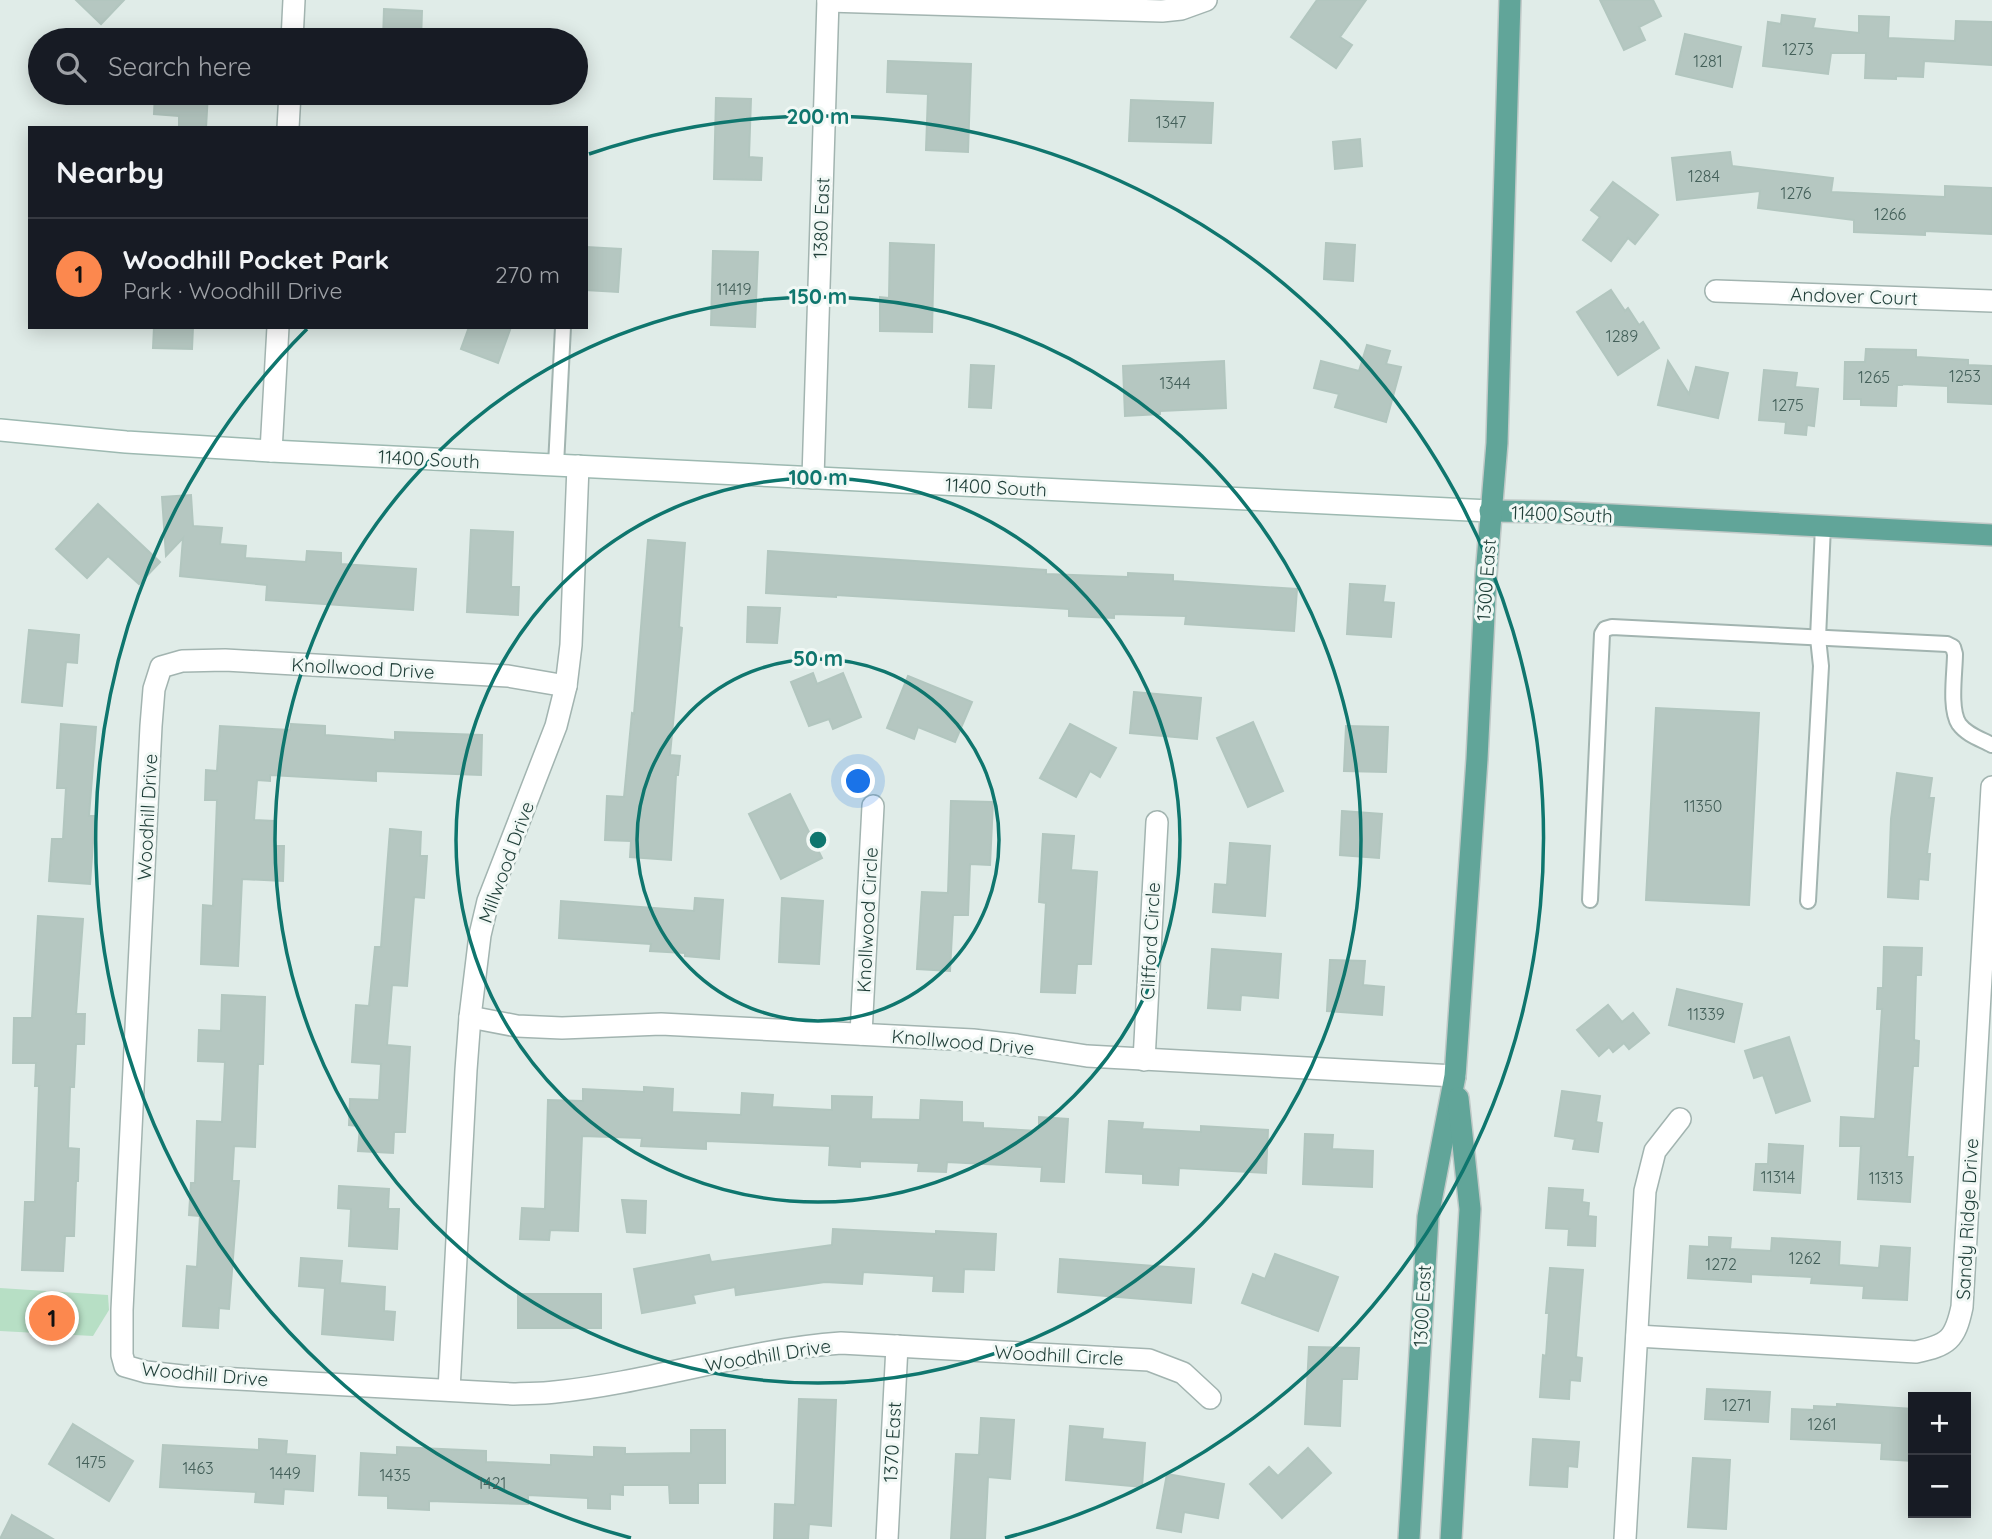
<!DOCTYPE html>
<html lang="en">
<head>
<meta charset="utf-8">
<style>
  :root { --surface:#171b24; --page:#242831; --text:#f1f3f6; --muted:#9ea1a6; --line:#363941; --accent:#fc884e }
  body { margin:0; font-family:Quicksand,sans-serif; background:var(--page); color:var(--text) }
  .controls { position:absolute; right:21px; bottom:21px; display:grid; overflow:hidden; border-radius:0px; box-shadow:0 4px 18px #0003 }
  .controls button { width:63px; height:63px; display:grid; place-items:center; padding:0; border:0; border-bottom:2px solid var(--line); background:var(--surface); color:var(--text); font:35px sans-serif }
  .you { position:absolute; left:859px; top:782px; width:24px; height:24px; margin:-18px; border:5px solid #fff; border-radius:50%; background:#1a73e8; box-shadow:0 0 0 10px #1a73e833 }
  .badge { display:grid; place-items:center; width:46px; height:46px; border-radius:50%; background:var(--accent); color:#111; font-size:23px; font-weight:700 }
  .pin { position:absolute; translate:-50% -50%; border:4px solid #fff; box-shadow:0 2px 7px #0006 }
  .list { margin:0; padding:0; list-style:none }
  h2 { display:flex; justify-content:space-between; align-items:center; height:91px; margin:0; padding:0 28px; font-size:30px }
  h2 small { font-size:23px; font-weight:400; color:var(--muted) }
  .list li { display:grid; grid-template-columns:46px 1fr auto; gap:21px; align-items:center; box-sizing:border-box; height:112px; padding:0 28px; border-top:2px solid var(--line) }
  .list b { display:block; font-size:26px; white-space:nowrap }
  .list p { margin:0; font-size:23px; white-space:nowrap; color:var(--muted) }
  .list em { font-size:23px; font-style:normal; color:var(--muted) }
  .icon { flex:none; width:38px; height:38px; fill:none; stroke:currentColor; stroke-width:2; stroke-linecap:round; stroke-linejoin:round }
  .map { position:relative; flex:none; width:1992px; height:1539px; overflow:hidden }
  .search { position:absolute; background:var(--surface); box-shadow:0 4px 18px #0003; left:28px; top:28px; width:560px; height:77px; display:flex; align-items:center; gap:18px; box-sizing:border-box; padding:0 24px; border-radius:38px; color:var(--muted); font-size:26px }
  .panel { position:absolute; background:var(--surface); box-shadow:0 4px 18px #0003; left:28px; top:126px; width:560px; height:203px; border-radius:0px }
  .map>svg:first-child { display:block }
  .green { fill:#b7dfc5 }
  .building { fill:#b5c7c1; stroke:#b2c6bf; stroke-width:2 }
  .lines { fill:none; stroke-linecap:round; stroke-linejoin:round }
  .service-casing { stroke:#a2b4b0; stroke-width:18 }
  .minor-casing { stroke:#a2b4b0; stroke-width:24 }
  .secondary-casing { stroke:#9db9b1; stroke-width:24 }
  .primary-casing { stroke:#c0c9c7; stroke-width:24 }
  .service { stroke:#fff; stroke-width:14 }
  .minor { stroke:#fff; stroke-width:21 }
  .secondary { stroke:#fff; stroke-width:21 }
  .primary { stroke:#61a599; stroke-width:21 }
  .ring { fill:none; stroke:#0f766e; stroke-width:3.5 }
  .labels { text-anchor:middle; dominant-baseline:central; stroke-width:6; stroke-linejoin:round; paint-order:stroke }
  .number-label { font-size:16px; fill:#44605a }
  .street-label { font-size:19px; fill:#1f3e38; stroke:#f1f8f5 }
  .centre { fill:#0f766e; stroke:#f1f8f5; stroke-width:3.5 }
  .ring-label { font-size:21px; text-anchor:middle; font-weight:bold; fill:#0f766e; stroke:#f1f8f5; stroke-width:6; stroke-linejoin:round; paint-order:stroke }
</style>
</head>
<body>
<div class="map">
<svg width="1992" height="1539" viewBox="0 0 1992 1539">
  <rect width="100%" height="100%" fill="#e0ece8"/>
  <polygon class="green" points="0,1288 108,1295 109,1310 93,1336 0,1331"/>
  <g class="building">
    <polygon points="76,0 124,0 101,24"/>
    <polygon points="1317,0 1366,0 1340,37 1352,45 1336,68 1291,37"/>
    <polygon points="1600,0 1653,0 1661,16 1639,27 1645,40 1624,50"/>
    <polygon points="384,9 422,11 421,40 383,40"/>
    <polygon points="1782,15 1815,19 1813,28 1859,33 1859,16 1889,17 1888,38 1955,41 1956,21 1992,22 1992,65 1924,61 1923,77 1896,76 1896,79 1865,78 1866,53 1831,53 1828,74 1763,66 1768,22 1781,24"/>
    <polygon points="1685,34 1741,47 1732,87 1676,74"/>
    <polygon points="888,61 971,64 968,152 926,150 928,94 887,92"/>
    <polygon points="155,93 208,93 206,128 179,128 179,116 154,114"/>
    <polygon points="716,98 751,99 749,157 762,158 761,180 714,179"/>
    <polygon points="1131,100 1213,103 1211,143 1129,141"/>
    <polygon points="1360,139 1362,166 1335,169 1333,142"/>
    <polygon points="1730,152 1732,166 1833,178 1831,192 1945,197 1945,186 1992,188 1992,234 1925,231 1925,235 1854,232 1854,220 1758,208 1760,191 1677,200 1672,158"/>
    <polygon points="1613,182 1658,215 1635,244 1628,238 1611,261 1583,240 1600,217 1591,210"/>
    <polygon points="890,243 934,245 932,332 880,331 880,297 889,298"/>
    <polygon points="1326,243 1355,245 1353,281 1324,279"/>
    <polygon points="586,247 621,249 618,292 586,290"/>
    <polygon points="713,251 758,252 755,327 711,325"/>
    <polygon points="1611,290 1625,311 1628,308 1639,325 1643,322 1659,348 1618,375 1577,312"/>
    <polygon points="154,327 193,327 192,349 153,348"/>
    <polygon points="469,327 511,327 498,363 461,349"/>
    <polygon points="1367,345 1390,351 1386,364 1401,367 1386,422 1335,407 1339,394 1314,388 1321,361 1359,371"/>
    <polygon points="1866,349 1916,350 1916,357 1968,360 1968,365 1992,366 1992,404 1948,402 1948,386 1902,384 1902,385 1897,385 1896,406 1861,405 1861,399 1844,399 1845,362 1865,362"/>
    <polygon points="1224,361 1226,408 1160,411 1160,414 1125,416 1123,366"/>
    <polygon points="1668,361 1689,394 1696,367 1728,373 1718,418 1658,405"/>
    <polygon points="971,365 994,366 991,408 969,407"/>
    <polygon points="1764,370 1797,373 1795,387 1818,389 1814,426 1807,425 1806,435 1785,433 1786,422 1759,420"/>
    <polygon points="191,495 193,526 222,528 220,544 246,546 245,558 306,562 307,551 341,553 341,564 416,569 413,610 266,600 267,585 180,576 183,538 166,556 162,497"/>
    <polygon points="98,504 160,562 139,584 108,556 87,578 56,549"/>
    <polygon points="471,530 513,532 511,587 519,587 518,615 467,612"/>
    <polygon points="648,540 685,543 679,627 682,628 670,755 680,756 678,775 676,775 671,860 630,857 631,841 605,840 607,796 624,797 632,713 634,714"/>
    <polygon points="768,551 1046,570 1046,574 1128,577 1128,573 1173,575 1173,581 1297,589 1294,631 1185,624 1186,616 1114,614 1114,618 1069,616 1069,609 836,595 836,597 766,593"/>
    <polygon points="1350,584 1385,586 1383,602 1394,603 1391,637 1347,634"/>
    <polygon points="748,607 780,608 777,643 747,642"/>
    <polygon points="29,630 79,635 77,663 66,662 62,706 22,702"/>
    <polygon points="813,673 817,684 843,673 861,717 833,729 829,719 809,726 791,682"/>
    <polygon points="908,676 972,702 955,742 918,727 914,739 887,728"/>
    <polygon points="1134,692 1201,698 1197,739 1130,733"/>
    <polygon points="1656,708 1759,713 1749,905 1646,900"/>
    <polygon points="1253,722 1283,791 1248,807 1217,738"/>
    <polygon points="61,724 96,727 89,816 95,816 90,884 49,881 52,839 63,839 66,788 57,788"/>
    <polygon points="291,724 325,726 325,735 395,740 395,732 482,735 481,775 376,771 376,781 270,775 270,781 257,780 254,820 274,821 273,846 284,846 283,881 242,879 238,966 201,964 203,905 213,906 217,800 205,800 206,770 217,771 220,726 290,730"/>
    <polygon points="1070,724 1116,748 1100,777 1090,771 1076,797 1040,778"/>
    <polygon points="1346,726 1388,727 1386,772 1344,771"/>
    <polygon points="1897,773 1932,778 1929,798 1934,798 1927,854 1930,854 1928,880 1919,879 1918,899 1888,897 1891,819"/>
    <polygon points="790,794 822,858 781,879 749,814"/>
    <polygon points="951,801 993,802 990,865 970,864 968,915 953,915 950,971 917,969 922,892 948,893"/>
    <polygon points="1342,811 1382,814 1379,858 1340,855"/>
    <polygon points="390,829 421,832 420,856 427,856 424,898 414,897 407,986 392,985 387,1045 410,1047 405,1132 394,1132 393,1153 358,1151 360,1126 349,1125 350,1099 379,1100 381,1064 352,1062 356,1005 369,1006 375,947 381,947"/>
    <polygon points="1043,834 1074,836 1071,870 1097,872 1091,964 1077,964 1075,993 1041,992 1046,903 1039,902"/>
    <polygon points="1230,843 1270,846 1265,916 1213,912 1215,884 1227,885"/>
    <polygon points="695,898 723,900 719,959 685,956 685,953 650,951 651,944 559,938 561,901 694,911"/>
    <polygon points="782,898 823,901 819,964 779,962"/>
    <polygon points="38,916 83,919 76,1014 85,1014 84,1044 76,1044 74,1087 70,1087 68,1148 79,1149 78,1181 76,1181 74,1236 65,1236 63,1271 22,1270 25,1202 35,1202 39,1086 35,1086 36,1063 13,1063 14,1018 32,1018"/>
    <polygon points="1884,947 1922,948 1921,975 1916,975 1914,1040 1919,1041 1918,1066 1913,1066 1907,1157 1913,1157 1910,1202 1858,1199 1861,1146 1840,1146 1841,1117 1875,1119 1882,1009 1877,1009 1878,988 1883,988"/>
    <polygon points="1212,949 1281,954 1278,998 1241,995 1240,1010 1208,1008"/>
    <polygon points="1330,960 1365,961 1363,985 1384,987 1382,1015 1327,1011"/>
    <polygon points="1677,989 1742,1004 1734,1042 1669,1025"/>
    <polygon points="222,995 265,997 263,1064 258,1064 255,1147 234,1146 232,1181 239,1181 229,1309 219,1308 218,1328 183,1326 187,1266 197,1267 200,1216 189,1215 191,1183 195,1183 197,1121 222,1122 225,1062 198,1061 199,1030 221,1031"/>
    <polygon points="1608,1005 1622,1022 1633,1013 1649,1033 1629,1049 1624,1043 1613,1052 1609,1047 1599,1056 1577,1030"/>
    <polygon points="1789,1037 1810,1101 1776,1113 1763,1075 1754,1078 1745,1051"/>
    <polygon points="644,1087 673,1089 672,1112 741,1115 742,1093 773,1095 772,1107 832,1110 832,1096 872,1097 871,1119 920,1120 921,1100 962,1102 962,1122 983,1123 983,1128 1039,1131 1039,1117 1068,1119 1064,1182 1041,1181 1042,1167 947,1162 946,1172 918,1171 919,1163 860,1161 860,1167 829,1165 830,1146 706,1141 706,1149 641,1146 642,1138 582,1136 578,1231 550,1230 549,1240 520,1239 522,1208 545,1209 548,1100 583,1101 583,1089 644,1092"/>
    <polygon points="1562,1091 1600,1096 1596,1122 1602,1123 1598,1152 1573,1149 1575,1139 1555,1136"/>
    <polygon points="1109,1121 1143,1123 1142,1129 1201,1132 1201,1126 1268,1130 1266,1173 1179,1168 1178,1185 1143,1183 1143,1174 1106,1172"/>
    <polygon points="1305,1134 1333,1135 1332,1149 1373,1151 1372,1187 1303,1184"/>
    <polygon points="1769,1144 1803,1146 1800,1193 1754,1190 1756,1164 1768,1164"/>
    <polygon points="339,1186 389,1189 388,1209 399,1209 397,1249 349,1246 351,1209 338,1208"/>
    <polygon points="1549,1188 1583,1190 1582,1202 1589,1203 1588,1216 1596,1217 1595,1246 1568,1245 1569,1229 1546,1228"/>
    <polygon points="622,1200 646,1201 645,1233 627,1232"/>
    <polygon points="833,1229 936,1234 936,1231 996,1234 994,1270 964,1269 963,1292 933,1291 934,1276 863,1272 862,1284 825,1282 736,1295 735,1287 693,1295 695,1303 642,1313 634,1269 709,1255 711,1262 832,1245"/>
    <polygon points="1709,1237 1731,1238 1730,1249 1771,1251 1772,1238 1840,1242 1839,1265 1879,1268 1881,1246 1910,1248 1907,1300 1863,1298 1864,1286 1811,1283 1812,1277 1751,1274 1751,1282 1688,1278 1690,1246 1709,1247"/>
    <polygon points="1275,1254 1338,1277 1318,1331 1242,1303 1253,1274 1265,1279"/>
    <polygon points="301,1258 342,1261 340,1283 385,1287 384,1311 395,1312 393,1340 322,1334 325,1288 299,1286"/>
    <polygon points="1060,1259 1194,1269 1191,1303 1058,1292"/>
    <polygon points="1550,1268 1583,1270 1576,1357 1582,1358 1580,1381 1570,1380 1569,1399 1540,1397 1543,1355 1546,1356 1549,1313 1546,1313"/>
    <rect x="518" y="1294" width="83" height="34"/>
    <polygon points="1309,1347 1359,1348 1357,1379 1342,1379 1340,1426 1305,1424"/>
    <polygon points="1707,1389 1770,1392 1768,1422 1705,1419"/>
    <polygon points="799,1399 836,1400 831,1526 809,1524 808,1539 774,1539 775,1504 795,1505"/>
    <polygon points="1837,1404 1913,1409 1913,1461 1881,1459 1882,1443 1791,1439 1792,1409 1814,1410 1814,1406 1837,1407"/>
    <polygon points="981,1418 1014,1420 1010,1479 988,1477 985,1539 951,1539 956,1454 979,1455"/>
    <polygon points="73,1424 133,1461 109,1501 49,1464"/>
    <polygon points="1070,1426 1103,1429 1102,1439 1145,1443 1142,1487 1066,1480"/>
    <polygon points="691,1430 725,1430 725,1483 698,1483 698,1503 670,1503 669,1485 623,1485 623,1495 610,1494 610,1509 588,1508 588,1498 528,1495 528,1504 429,1501 429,1510 388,1508 388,1496 359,1495 361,1453 397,1455 397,1447 486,1451 486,1462 551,1465 551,1455 594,1457 594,1447 625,1448 625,1454 691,1453"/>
    <polygon points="259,1439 287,1441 286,1454 315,1456 313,1491 284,1489 283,1504 255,1502 256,1492 160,1487 163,1445 259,1450"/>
    <polygon points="1533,1439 1579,1442 1577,1467 1568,1466 1567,1487 1530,1485"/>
    <polygon points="1308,1448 1331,1473 1282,1518 1250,1484 1269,1467 1278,1476"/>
    <polygon points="1693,1458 1730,1460 1726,1529 1688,1527"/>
    <polygon points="1167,1474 1224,1484 1218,1518 1184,1512 1181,1532 1157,1528"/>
    <polygon points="12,1515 53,1539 0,1539"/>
  </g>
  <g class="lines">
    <g class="service-casing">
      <g id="service">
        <polyline points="556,465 563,327"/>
        <path d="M1590,900L1602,634L1605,629L1612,627L1947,644L1953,647L1955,654C1955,672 1949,709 1959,724C1967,735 1981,739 1992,745"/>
        <polyline points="1808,901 1821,666 1818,638 1823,526"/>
      </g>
    </g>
    <g class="minor-casing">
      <g id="minor">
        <polyline points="828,1 1162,11 1181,9 1206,0"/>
        <polyline points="292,40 294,0"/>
        <polyline points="288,128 290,93"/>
        <polyline points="1716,291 1992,301"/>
        <polyline points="271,451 278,327"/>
        <polyline points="813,478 828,0"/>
        <path d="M566,686L508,676L225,660L182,661L161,667L154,689L151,726L122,1310V1355L125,1366L146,1372L182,1376L513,1394C527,1393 541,1394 555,1392C652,1382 744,1350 841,1343L1149,1360L1183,1373L1210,1398"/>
        <polyline points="470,1017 517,1026 562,1028 661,1024 973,1040 1017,1045 1087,1056 1455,1076"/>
        <polyline points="861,1034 873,806"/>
        <polyline points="1144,1060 1157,822"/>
        <path d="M1637,1336L1916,1352C1948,1345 1955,1340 1962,1307L1992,787"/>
        <polyline points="449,1390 466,1070 470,1017 480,935 488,901 556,726 566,686 571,645 578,466"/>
        <polyline points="887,1539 897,1346"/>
        <polyline points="1625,1539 1645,1191 1655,1151 1680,1119"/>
      </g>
    </g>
    <g class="secondary-casing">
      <polyline id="secondary" points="0,430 126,442 271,451 1490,511"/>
    </g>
    <g class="primary-casing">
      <g id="primary">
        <polyline points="1490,511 1555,512 1992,535"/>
        <polyline points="1409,1539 1428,1217 1455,1076 1477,759 1486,575 1497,443 1510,0"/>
        <polyline points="1451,1539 1470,1209 1458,1098"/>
      </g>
    </g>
    <use href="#service" class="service"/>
    <use href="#minor" class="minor"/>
    <use href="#secondary" class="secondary"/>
    <use href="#primary" class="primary"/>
  </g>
  <g class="ring">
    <circle cx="818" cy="840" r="181"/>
    <circle cx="818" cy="840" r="362"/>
    <circle cx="818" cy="840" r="543"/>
    <path d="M631 1538A723 723 0 0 1 307 329M589 154A723 723 0 1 1 1005 1538"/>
  </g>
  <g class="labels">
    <g class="number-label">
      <text x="1798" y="49">1273</text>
      <text x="1708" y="61">1281</text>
      <text x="1171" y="122">1347</text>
      <text x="1704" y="176">1284</text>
      <text x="1796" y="193">1276</text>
      <text x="1890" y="214">1266</text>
      <text x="734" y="289">11419</text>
      <text x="1622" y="336">1289</text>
      <text x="1965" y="376">1253</text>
      <text x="1874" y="377">1265</text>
      <text x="1175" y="383">1344</text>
      <text x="1788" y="405">1275</text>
      <text x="1703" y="806">11350</text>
      <text x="1706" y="1014">11339</text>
      <text x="1778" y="1177">11314</text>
      <text x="1886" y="1178">11313</text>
      <text x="1805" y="1258">1262</text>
      <text x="1721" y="1264">1272</text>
      <text x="1737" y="1405">1271</text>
      <text x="1822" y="1424">1261</text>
      <text x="91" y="1462">1475</text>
      <text x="198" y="1468">1463</text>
      <text x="285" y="1473">1449</text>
      <text x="395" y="1475">1435</text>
      <text x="492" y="1483">1421</text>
    </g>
    <g class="street-label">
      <text transform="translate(821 218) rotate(-88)">1380 East</text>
      <text transform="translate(1854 296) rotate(2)">Andover Court</text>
      <text transform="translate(429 459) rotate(3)">11400 South</text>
      <text transform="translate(996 487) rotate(3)">11400 South</text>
      <text transform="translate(1562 514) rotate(2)">11400 South</text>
      <text transform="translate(1486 580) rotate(-86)">1300 East</text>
      <text transform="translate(363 668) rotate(3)">Knollwood Drive</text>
      <text transform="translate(147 817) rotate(-87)">Woodhill Drive</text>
      <text transform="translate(506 862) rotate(-70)">Millwood Drive</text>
      <text transform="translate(867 920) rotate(-87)">Knollwood Circle</text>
      <text transform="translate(1150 941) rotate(-87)">Clifford Circle</text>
      <text transform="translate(963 1042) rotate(5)">Knollwood Drive</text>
      <text transform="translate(1967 1219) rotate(-87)">Sandy Ridge Drive</text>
      <text transform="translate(1422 1306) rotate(-87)">1300 East</text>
      <text transform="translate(768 1355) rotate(-9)">Woodhill Drive</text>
      <text transform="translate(1059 1355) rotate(3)">Woodhill Circle</text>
      <text transform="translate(205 1374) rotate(5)">Woodhill Drive</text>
      <text transform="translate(892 1442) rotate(-87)">1370 East</text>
    </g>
  </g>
  <circle cx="818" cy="840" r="10" class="centre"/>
  <g class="ring-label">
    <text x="818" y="124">200 m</text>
    <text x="818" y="304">150 m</text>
    <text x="818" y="485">100 m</text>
    <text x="818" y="666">50 m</text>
  </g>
</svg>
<div class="controls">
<button>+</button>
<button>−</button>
</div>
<div class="you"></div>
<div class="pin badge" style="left:52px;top:1318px">1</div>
<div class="search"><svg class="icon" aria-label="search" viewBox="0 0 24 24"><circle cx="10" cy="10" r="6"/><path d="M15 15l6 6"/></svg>Search here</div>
<section class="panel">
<h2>Nearby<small></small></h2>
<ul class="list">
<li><span class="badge">1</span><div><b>Woodhill Pocket Park</b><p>Park · Woodhill Drive</p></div><em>270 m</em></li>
</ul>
</section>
</div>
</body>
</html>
